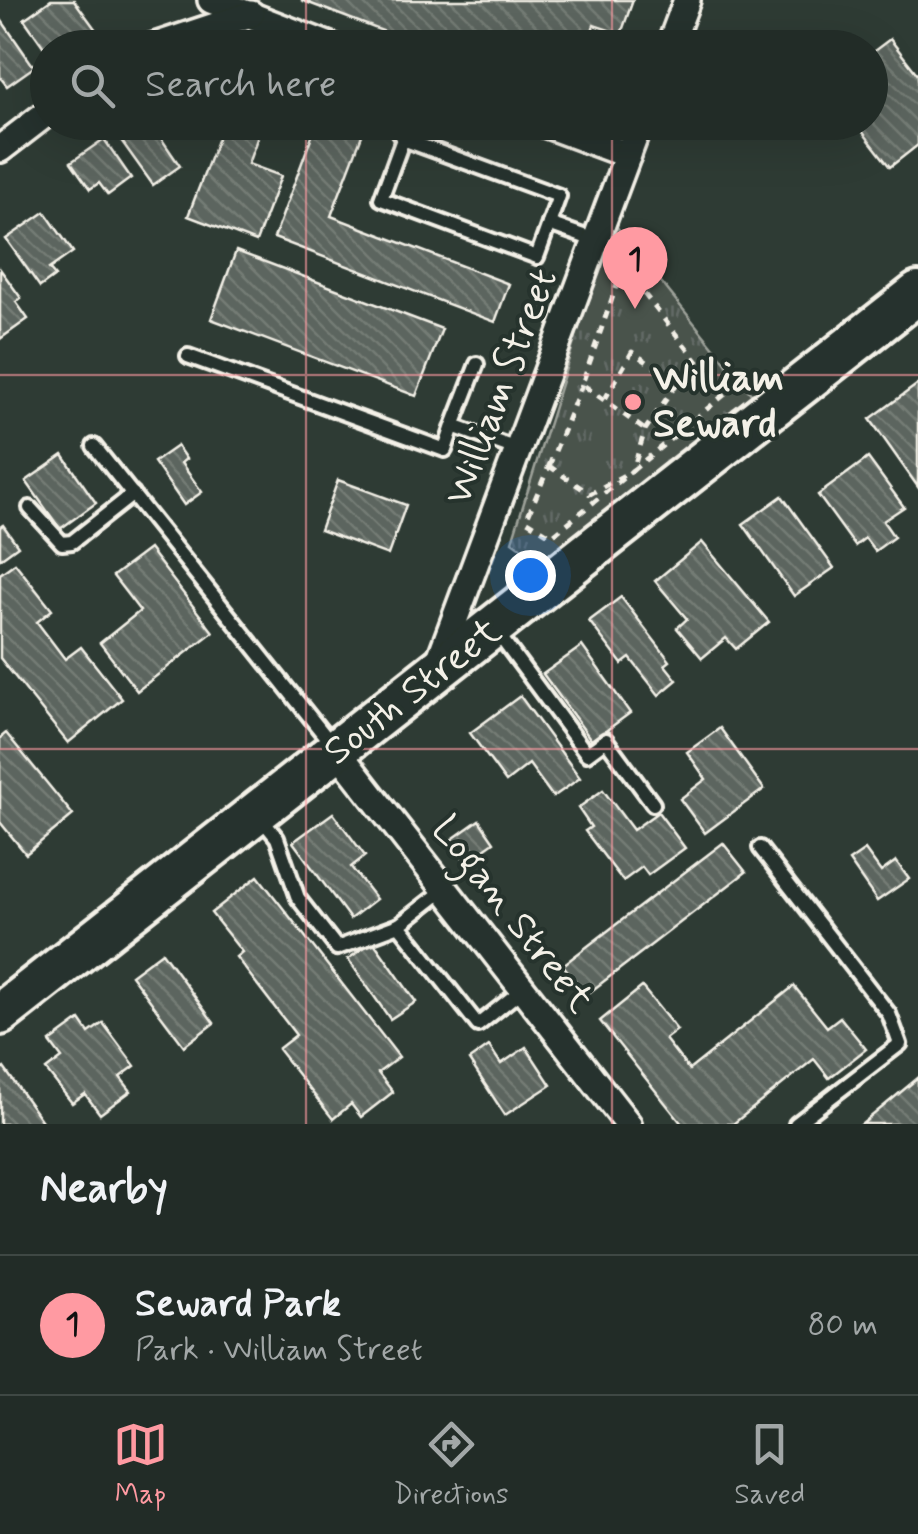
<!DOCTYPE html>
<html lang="en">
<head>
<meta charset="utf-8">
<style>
  :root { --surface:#222c27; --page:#2a342f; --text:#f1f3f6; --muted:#a2a7a7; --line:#3f4844; --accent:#ff9aa2 }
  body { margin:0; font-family:Mynerve,sans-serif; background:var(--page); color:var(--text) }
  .you { position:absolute; left:530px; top:575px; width:35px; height:35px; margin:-25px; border:8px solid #fff; border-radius:50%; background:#1a73e8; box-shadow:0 0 0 15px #1a73e833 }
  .badge { display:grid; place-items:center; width:65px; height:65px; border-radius:50%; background:var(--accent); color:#111; font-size:32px; font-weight:700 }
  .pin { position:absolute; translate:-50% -82px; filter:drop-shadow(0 2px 5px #0008) }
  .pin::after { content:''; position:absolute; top:52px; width:35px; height:30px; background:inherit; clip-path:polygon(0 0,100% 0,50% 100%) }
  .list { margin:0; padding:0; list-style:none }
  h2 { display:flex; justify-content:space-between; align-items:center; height:130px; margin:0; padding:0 40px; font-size:42px }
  h2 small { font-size:32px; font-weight:400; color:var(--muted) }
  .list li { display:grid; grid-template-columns:65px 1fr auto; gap:30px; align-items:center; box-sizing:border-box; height:140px; padding:0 40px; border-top:2px solid var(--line) }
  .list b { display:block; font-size:38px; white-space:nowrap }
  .list p { margin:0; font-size:32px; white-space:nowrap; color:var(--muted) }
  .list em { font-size:32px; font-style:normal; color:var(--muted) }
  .icon { flex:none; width:55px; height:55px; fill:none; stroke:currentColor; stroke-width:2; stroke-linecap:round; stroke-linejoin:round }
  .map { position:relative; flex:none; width:918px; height:1124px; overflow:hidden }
  .search { position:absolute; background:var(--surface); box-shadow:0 10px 40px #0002; left:30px; right:30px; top:30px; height:110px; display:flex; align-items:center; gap:25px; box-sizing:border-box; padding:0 35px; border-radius:55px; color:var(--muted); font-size:38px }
  .sheet { height:270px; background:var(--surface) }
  nav { display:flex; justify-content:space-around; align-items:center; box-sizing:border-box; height:140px; border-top:2px solid var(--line); background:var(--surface); font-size:28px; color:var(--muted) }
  nav a { display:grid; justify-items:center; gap:5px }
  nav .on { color:var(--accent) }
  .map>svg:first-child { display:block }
  .park { fill:url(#park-tufts); stroke:#9ea29a; stroke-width:2.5 }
  .building { fill:url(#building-back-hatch); stroke:#f4f1e8; stroke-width:2.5 }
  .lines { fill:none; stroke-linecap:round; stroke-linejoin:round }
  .lane-casing { stroke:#f4f1e8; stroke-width:20 }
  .street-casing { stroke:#f4f1e8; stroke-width:32 }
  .primary-casing { stroke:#f4f1e8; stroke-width:48 }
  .path { stroke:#f4f1e8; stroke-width:5; stroke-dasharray:8 8; stroke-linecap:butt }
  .lane { stroke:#26332d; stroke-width:12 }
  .street { stroke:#26332d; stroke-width:25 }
  .primary { stroke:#26332d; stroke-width:40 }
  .grid { fill:none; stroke:#ff9aa2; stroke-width:2.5; stroke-opacity:0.55 }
  .poi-dot { fill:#ff9aa2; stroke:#26332d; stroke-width:4 }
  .labels { text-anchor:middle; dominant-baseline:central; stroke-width:8; stroke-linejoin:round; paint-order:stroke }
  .poi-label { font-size:40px; font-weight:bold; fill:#f4f1e8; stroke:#26332d; text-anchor:start }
  .street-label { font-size:40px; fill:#f4f1e8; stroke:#26332d }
</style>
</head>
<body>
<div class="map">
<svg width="918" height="1124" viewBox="0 0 918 1124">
  <defs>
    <pattern id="park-tufts" width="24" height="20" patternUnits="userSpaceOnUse" patternTransform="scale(2.5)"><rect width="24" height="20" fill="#48524c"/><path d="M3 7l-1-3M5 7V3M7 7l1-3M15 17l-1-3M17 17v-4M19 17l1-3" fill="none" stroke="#636b66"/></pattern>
    <pattern id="building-back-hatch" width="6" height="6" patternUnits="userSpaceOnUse" patternTransform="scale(2.5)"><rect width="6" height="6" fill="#5c655e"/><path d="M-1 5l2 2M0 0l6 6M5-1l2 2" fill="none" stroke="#747c75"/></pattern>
  </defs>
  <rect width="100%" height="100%" fill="#2e3b34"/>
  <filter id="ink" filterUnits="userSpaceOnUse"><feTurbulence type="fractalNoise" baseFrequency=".01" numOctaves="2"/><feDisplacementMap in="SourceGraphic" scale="20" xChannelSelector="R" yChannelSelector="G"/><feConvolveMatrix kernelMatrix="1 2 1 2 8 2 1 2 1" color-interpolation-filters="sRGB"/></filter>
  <g filter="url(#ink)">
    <polygon class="park" points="612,221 752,395 543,563 512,541"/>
    <g class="building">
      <polygon points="51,0 74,0 96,30 71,48 48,48 48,53 24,19"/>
      <polygon points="301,0 633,0 621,34 594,25 586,48 427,48"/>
      <polygon points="0,18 34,67 7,86 0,77"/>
      <polygon points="890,39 918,75 918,145 890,167 855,122 870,122 870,54"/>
      <polygon points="138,122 150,122 180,166 153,185 118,136"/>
      <polygon points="224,122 263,122 248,164 281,176 256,242 188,216"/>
      <polygon points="317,122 367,122 331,216 509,284 495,322 274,238"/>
      <polygon points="104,139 131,178 108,195 99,183 90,189 71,162"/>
      <polygon points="45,212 73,252 49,269 55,276 40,287 6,239"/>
      <polygon points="236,251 442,329 416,396 211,319"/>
      <polygon points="0,269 21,298 16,302 28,319 0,339"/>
      <polygon points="918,384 918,487 870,419"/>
      <polygon points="177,446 186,459 181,463 202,492 184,505 154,462"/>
      <polygon points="63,455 96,503 60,529 26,481"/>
      <polygon points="868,458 904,507 883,521 894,537 875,551 865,538 855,546 818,495"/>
      <polygon points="338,480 406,505 388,555 320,530"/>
      <polygon points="782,496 834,568 794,596 743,524"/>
      <polygon points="3,525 18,546 0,559 0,527"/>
      <polygon points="702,542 769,622 736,649 726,638 702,658 677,628 687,619 655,581"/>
      <polygon points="149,549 213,632 137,691 100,643 140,611 113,576"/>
      <polygon points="15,563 52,610 37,622 65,659 81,647 122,699 68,743 0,658 0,574"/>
      <polygon points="621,597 670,661 665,665 677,680 659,695 630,658 622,664 589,621"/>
      <polygon points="582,646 630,713 592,741 543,674"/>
      <polygon points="520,696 580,778 553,797 529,764 506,782 470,733"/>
      <polygon points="720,728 764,789 705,833 680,799 706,779 687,752"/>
      <polygon points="6,733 73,815 26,854 0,822 0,738"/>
      <polygon points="603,790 633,830 658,812 685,848 648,875 642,867 623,881 585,831 591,827 578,808"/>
      <polygon points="333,813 365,856 351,867 376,899 350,919 293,842"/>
      <polygon points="479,820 494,842 466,862 451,840"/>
      <polygon points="723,843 746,872 586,995 563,965"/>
      <polygon points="865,850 881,872 896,861 909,879 877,901 849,861"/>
      <polygon points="258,876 399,1057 378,1073 393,1092 361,1117 351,1104 333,1119 278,1049 296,1035 236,957 242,952 211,913"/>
      <polygon points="373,941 416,1002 390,1019 348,959"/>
      <polygon points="162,952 214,1023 184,1046 131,975"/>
      <polygon points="794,986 827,1027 840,1017 866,1049 829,1078 814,1059 733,1124 682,1124 600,1021 642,987 677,1030 665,1039 689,1070"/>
      <polygon points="80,1020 89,1033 103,1023 135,1066 120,1077 131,1091 100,1114 85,1094 72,1103 46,1070 62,1058 50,1042"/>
      <polygon points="489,1046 501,1064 526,1047 551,1085 505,1115 469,1060"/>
      <polygon points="4,1068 44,1124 0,1124 0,1071"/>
      <polygon points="918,1078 918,1124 862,1124"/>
    </g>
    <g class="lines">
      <g class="lane-casing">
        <g id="lane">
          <polyline points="392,122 403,139 559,196 537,257 381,199 403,139"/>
          <polyline points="549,224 597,241"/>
          <polyline points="188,356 445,450 453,426 519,450"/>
          <polyline points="453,426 477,364"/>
          <polyline points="94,446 333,746"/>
          <polyline points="30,508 62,543 72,542 133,494"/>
          <polyline points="496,631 587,754 606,740 653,804"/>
          <polyline points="259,816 277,838 298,898 337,948 399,925"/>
          <polyline points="760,848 889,1014 900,1044 796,1124"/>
          <polyline points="444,890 399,925 478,1025 523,989"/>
        </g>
      </g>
      <g class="street-casing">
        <g id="street">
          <polyline points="211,0 335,48"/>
          <polyline points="149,48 251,14"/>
          <polyline points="669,48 687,0"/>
          <polyline points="539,122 628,155"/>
          <polyline points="0,149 48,112"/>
          <polyline points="438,664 640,122"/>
          <polyline points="338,752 628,1124"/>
        </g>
      </g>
      <g class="primary-casing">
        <polyline id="primary" points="0,1014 918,293"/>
      </g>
      <g class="path">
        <polyline points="605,399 632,352 678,382 645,430 633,470 724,395 645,295 621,273 582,384 645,430"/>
        <polygon points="549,466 590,494 633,470 552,536 526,520"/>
        <polyline points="549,466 582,384"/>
      </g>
      <use href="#lane" class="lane"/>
      <use href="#street" class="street"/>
      <use href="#primary" class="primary"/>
    </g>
  </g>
  <path class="grid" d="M306,0V48M612,0V48M306,122V1124M612,122V1124M0,375H918M0,749H918"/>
  <circle class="poi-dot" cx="633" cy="402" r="10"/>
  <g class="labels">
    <g class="poi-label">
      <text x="653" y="379">William<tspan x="653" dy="46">Seward</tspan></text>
    </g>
    <g class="street-label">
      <text transform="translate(502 387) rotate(-69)">William Street</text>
      <text transform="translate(413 692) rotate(-38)">South Street</text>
      <text transform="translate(512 915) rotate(52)">Logan Street</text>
    </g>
  </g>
</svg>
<div class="you"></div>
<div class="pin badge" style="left:635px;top:309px">1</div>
<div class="search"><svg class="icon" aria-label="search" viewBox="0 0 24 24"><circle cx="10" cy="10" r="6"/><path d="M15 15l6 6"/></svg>Search here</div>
</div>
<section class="sheet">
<h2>Nearby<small></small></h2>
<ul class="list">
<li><span class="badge">1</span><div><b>Seward Park</b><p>Park · William Street</p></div><em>80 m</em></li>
</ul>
</section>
<nav>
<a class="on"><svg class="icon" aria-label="map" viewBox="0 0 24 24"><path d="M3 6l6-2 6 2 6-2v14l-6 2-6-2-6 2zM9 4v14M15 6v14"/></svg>Map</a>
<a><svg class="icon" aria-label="directions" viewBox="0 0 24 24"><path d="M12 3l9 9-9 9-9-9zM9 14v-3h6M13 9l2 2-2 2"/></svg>Directions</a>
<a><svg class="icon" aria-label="saved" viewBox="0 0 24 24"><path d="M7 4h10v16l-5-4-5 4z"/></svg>Saved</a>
</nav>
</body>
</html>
